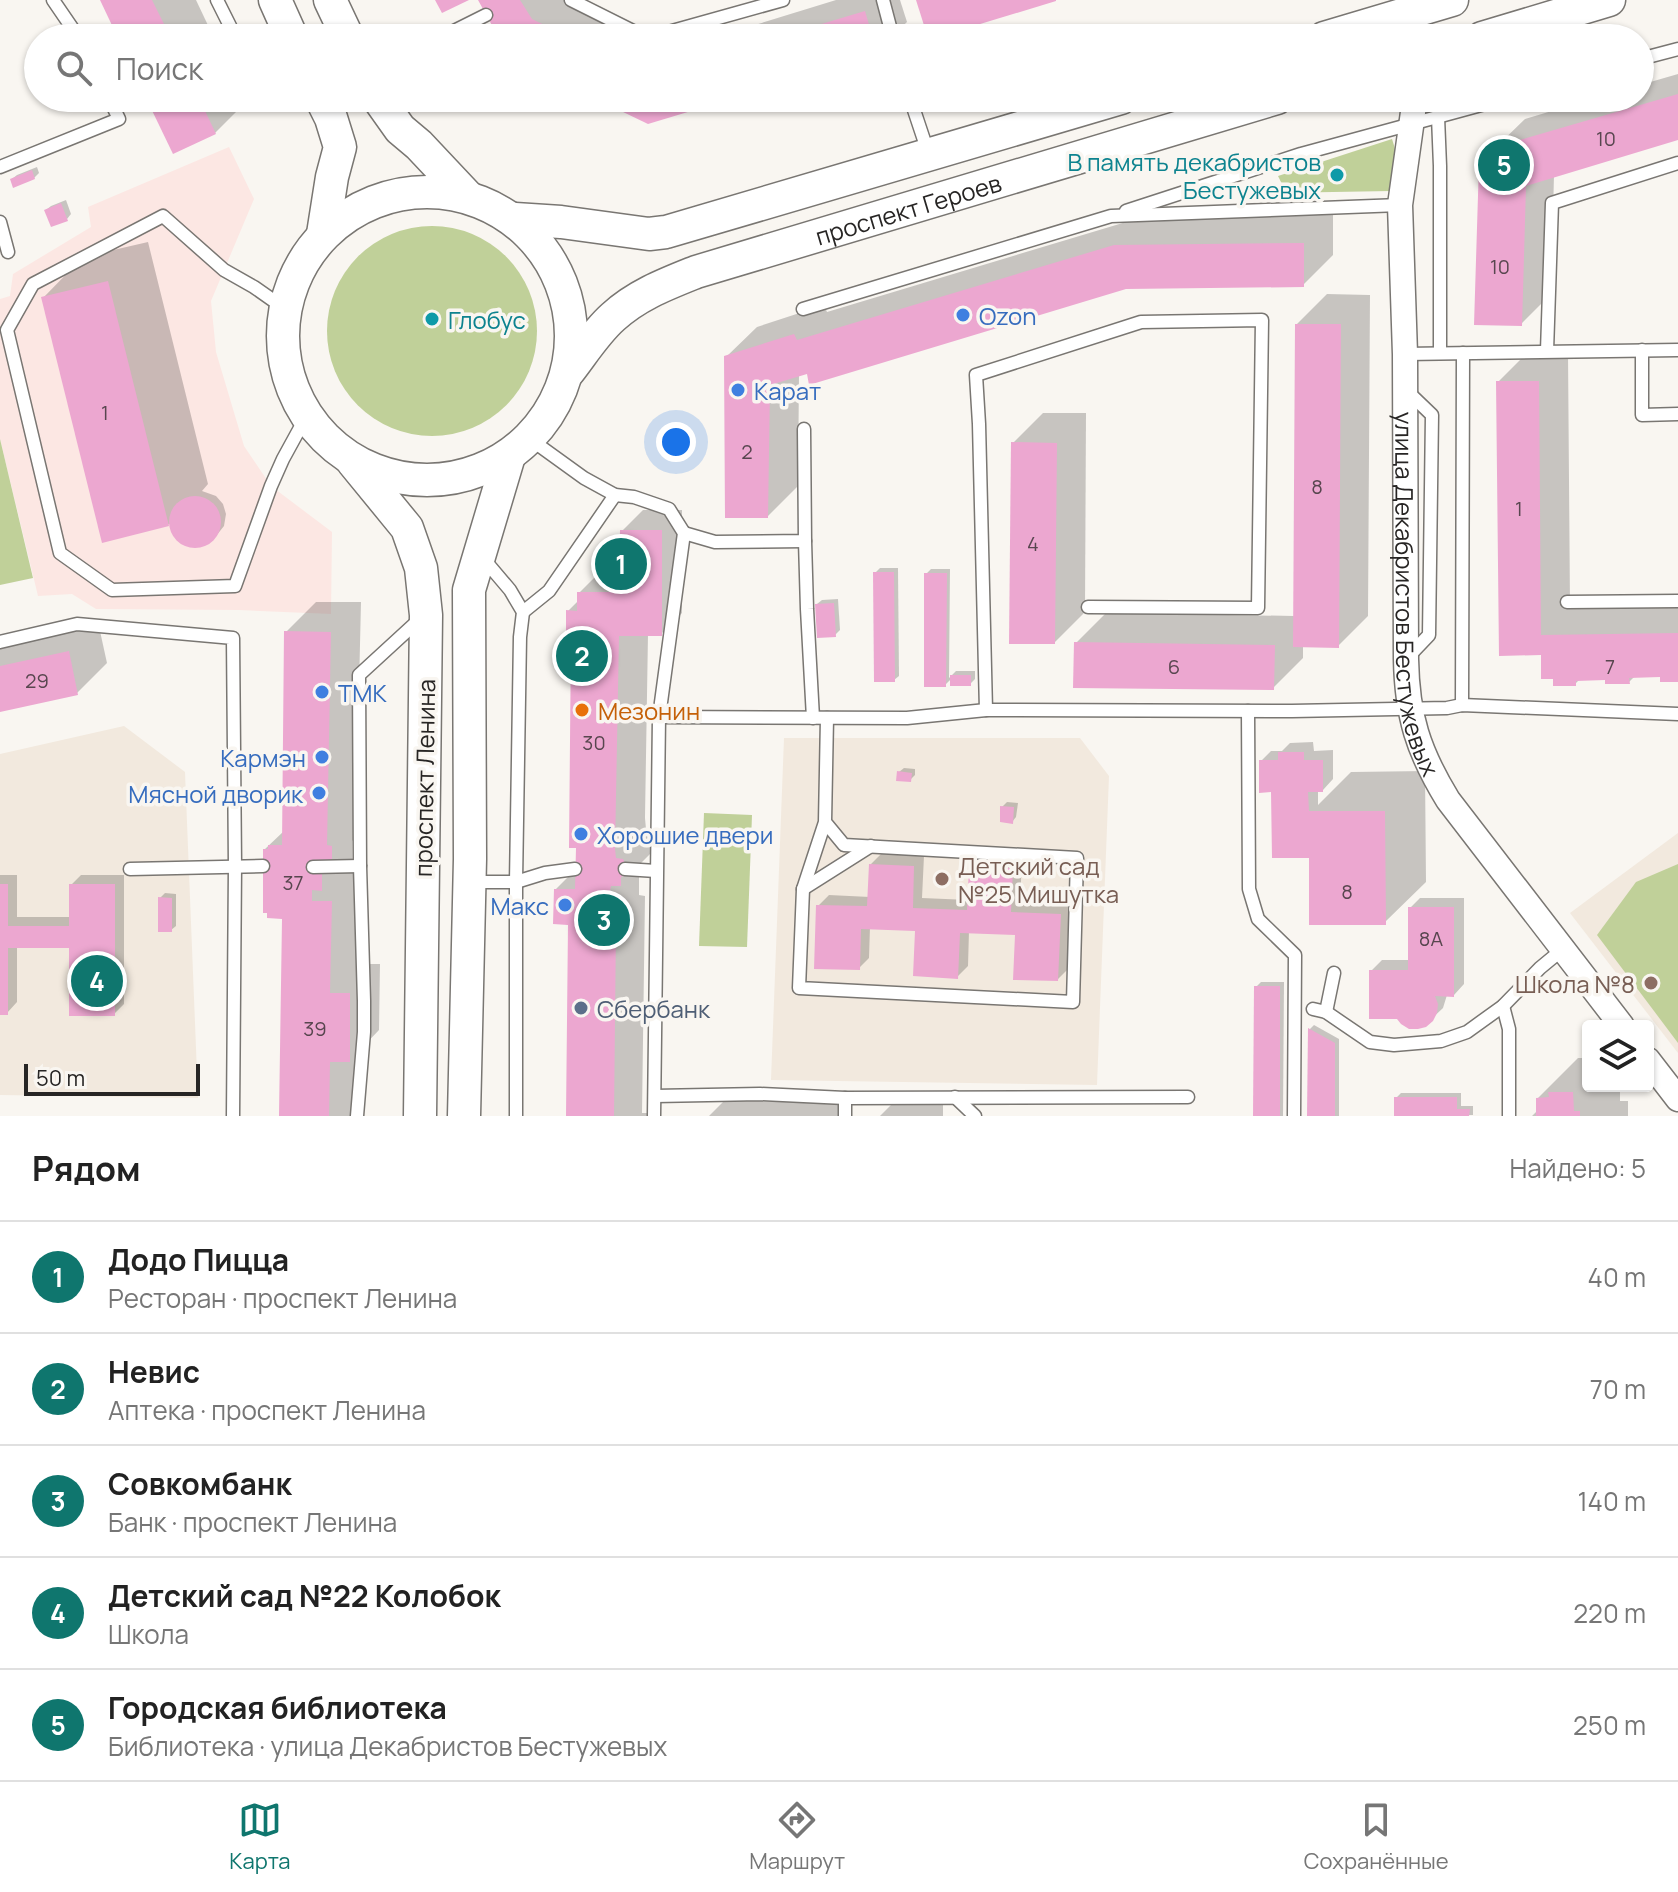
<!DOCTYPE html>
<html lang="ru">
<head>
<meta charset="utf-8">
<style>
  :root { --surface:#fff; --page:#f6f6f6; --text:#222; --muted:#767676; --line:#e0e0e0; --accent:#0f766e }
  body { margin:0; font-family:Manrope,sans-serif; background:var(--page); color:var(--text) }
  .controls { position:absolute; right:24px; bottom:24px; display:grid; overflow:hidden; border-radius:8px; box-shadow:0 2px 6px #0004 }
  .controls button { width:72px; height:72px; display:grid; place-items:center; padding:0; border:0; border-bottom:2px solid var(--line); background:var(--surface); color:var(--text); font:40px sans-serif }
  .scale { position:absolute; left:24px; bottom:20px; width:176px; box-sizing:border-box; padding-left:8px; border:4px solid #272524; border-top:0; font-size:22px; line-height:28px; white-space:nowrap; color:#272524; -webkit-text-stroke:6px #f9f6f1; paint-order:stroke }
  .you { position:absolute; left:676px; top:442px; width:28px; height:28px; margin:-20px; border:6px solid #fff; border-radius:50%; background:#1a73e8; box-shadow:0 0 0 12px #1a73e833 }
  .badge { display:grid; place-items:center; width:52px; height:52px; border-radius:50%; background:var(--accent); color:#fff; font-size:26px; font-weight:700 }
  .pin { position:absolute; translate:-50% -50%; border:4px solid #fff; box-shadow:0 2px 8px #0006 }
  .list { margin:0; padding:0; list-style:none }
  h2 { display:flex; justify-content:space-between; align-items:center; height:104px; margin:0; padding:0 32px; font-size:34px }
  h2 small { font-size:26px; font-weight:400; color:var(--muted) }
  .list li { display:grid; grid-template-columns:52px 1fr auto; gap:24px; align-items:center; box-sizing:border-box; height:112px; padding:0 32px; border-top:2px solid var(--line) }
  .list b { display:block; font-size:30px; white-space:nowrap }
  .list p { margin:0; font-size:26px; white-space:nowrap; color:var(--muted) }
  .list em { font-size:26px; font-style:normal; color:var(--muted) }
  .icon { flex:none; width:44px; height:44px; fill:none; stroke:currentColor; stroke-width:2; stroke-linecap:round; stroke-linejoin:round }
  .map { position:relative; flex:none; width:1678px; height:1116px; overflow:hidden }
  .search { position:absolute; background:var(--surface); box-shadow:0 2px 6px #0004; left:24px; right:24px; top:24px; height:88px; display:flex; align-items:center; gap:20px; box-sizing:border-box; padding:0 28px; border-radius:44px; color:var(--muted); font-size:30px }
  .sheet { height:664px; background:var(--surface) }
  nav { display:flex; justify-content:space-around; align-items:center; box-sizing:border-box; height:112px; border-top:2px solid var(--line); background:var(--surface); font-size:22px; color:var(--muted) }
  nav a { display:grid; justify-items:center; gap:4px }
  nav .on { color:var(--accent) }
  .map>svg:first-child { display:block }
  .commercial { fill:#fce7e3 }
  .built { fill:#f2e9de }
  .green { fill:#c0d099 }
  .shadow { fill:#0003 }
  .building { fill:#eca7d0 }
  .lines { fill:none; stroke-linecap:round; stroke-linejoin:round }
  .lane-casing { stroke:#797672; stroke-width:15 }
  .street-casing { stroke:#797672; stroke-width:27 }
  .secondary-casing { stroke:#797672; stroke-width:35 }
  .lane { stroke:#fff; stroke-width:12 }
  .street { stroke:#fff; stroke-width:24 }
  .secondary { stroke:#fff; stroke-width:32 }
  .culture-dot { fill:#0f9aa8; stroke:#f9f6f1; stroke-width:3 }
  .shop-dot { fill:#3f7fe0; stroke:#f9f6f1; stroke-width:3 }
  .food-dot { fill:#e8710a; stroke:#f9f6f1; stroke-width:3 }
  .education-dot { fill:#8d6e63; stroke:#f9f6f1; stroke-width:3 }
  .service-dot { fill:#5c6f8a; stroke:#f9f6f1; stroke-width:3 }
  .labels { text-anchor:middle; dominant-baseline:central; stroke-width:7; stroke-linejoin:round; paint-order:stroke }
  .number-label { font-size:20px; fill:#58464f }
  .culture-label { font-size:24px; fill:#0d838f; stroke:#f9f6f1; text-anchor:end }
  .street-label { font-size:24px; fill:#272524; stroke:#f9f6f1 }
  .shop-label { font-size:24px; fill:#366cbe; stroke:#f9f6f1; text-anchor:start }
  .food-label { font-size:24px; fill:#c56008; stroke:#f9f6f1; text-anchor:start }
  .education-label { font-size:24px; fill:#785e54; stroke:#f9f6f1; text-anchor:start }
  .service-label { font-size:24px; fill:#4e5e75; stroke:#f9f6f1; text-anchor:start }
</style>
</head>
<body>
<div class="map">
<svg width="1678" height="1116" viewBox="0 0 1678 1116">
  <rect width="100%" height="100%" fill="#f9f6f1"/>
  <polygon class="commercial" points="229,147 254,199 211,301 216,352 244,446 271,486 332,532 331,614 239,610 96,609 72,594 38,596 0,439 0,299 10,296 13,274 91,227 88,207"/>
  <g class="built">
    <polygon points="124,726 185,772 198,1098 0,1095 0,754"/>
    <polygon points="784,738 1080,738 1109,776 1097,1085 771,1080"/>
    <polygon points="1678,833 1678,1053 1570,913"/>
  </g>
  <g class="green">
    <path d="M1392,139C1398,155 1398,176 1391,191L1275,193L1284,188L1278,176Z"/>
    <circle cx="432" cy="331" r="105"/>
    <polygon points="0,439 33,578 0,585"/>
    <polygon points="704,813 752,815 747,947 699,946"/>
    <polygon points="1678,864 1678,1043 1597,935 1636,882"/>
  </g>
  <g class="shadow">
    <polygon points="102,0 196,0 214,38 120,38"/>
    <polygon points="481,0 583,0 662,38 502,38"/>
    <polygon points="836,0 900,0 907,22 890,38 713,38"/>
    <polygon points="1678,74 1678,138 1554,175 1551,294 1521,324 1494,149 1525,119 1595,98 1640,98 1640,85"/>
    <polygon points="149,98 243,98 245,103 215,133"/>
    <polygon points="37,167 39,173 34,178 12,179 17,175"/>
    <polygon points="66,200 71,214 67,219 46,210 51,206"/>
    <polygon points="1333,214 1333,255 1303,285 1126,287 799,374 798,486 768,516 726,357 757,327 824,305 827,312 1146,216"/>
    <polygon points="148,242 208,484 202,491 216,496 223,504 226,514 224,526 216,536 210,541 195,546 184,544 175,536 170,524 103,541 43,298 83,257"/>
    <polygon points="1327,294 1370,295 1368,616 1338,646 1303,645 1303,658 1273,688 1076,643 1106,613 1295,616 1297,324"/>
    <polygon points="1528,352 1568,352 1570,605 1678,604 1678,680 1662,675 1635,676 1629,682 1607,678 1580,679 1575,684 1554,677 1543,653 1498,382"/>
    <polygon points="1043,413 1086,413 1085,612 1055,642 1013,443"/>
    <polygon points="643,510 682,510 682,613 661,634 648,634 645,818 646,829 652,830 654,843 650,847 650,854 639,865 639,895 645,896 642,1113 648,1113 648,1116 568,1116 570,923 556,889 577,868 573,634 568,611 579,600 579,593 600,572 622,572 622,531"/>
    <polygon points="880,568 898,568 899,676 894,680 875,573"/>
    <polygon points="931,569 950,569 949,678 956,671 975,671 975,679 970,684 952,678 945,685 926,574"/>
    <polygon points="838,599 840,630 835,635 817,604 822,600"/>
    <polygon points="316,602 361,602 356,816 361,832 352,841 352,859 342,869 361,872 360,964 380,964 379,1030 359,1051 358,1116 281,1116 284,917 265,849 284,831 286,632"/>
    <polygon points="98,622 107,663 77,693 0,710 0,643"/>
    <polygon points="1313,742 1314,751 1333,750 1333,779 1323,790 1318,790 1318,805 1351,772 1425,771 1426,882 1385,922 1311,853 1273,790 1261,761 1271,751 1282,751 1290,743"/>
    <polygon points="904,768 915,769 915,775 910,780 899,772"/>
    <polygon points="1007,802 1018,803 1016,817 1012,822 1002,807"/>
    <polygon points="881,854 924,856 922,898 969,900 971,867 981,857 1022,859 1020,903 1071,905 1068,969 1058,979 1017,933 969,931 968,966 958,976 917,929 870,927 869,958 859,968 818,906 829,895 870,897 871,864"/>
    <polygon points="0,875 17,875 17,917 71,917 71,885 81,875 124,875 124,1004 114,1014 71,946 17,946 17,1002 7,1013 0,1013"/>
    <polygon points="165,893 176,894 176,926 171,930 160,898"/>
    <polygon points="1420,898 1464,898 1464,984 1454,995 1447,995 1443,1008 1425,1025 1371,971 1382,960 1410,960 1410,908"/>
    <polygon points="1261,982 1284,982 1283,1116 1255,1116 1256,987"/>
    <polygon points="1314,1025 1339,1039 1339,1116 1309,1116 1310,1029"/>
    <polygon points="1588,1056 1588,1086 1620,1086 1620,1101 1628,1101 1628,1116 1532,1116 1538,1110 1538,1098 1578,1058 1586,1058"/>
    <polygon points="1401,1093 1461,1093 1461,1106 1473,1106 1473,1115 1396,1116 1396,1098"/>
    <polygon points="898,1098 943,1098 943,1116 880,1116"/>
    <polygon points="724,1101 842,1102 842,1116 709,1116"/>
  </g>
  <g class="building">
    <polygon points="100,0 152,0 171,38 118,38"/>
    <polygon points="435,0 469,0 442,13"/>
    <polygon points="478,0 520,0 532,19 571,38 499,38"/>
    <polygon points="916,0 1056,0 1056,1 934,38 928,38"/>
    <polygon points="865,11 873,38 778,38 778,37"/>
    <polygon points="1678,94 1678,140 1526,186 1522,326 1474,325 1479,163 1492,148"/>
    <polygon points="57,98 76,98 61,105"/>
    <polygon points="146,98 199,98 216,134 173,154"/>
    <polygon points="594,98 731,98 731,99 648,124"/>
    <polygon points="32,170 35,179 13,188 10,179"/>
    <polygon points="61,203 68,221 51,227 44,210"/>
    <polygon points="1304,243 1304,287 1126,289 809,385 807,374 770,385 768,518 725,518 724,356 794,334 797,340 1114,245"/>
    <polygon points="108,281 169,526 102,543 41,297"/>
    <polygon points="1295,324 1341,324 1339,648 1293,647"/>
    <polygon points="1496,381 1539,381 1541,635 1678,633 1678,682 1660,682 1660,677 1629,678 1630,684 1605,684 1605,680 1576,681 1576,686 1553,686 1553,679 1541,679 1541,655 1499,656"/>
    <polygon points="1011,442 1057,443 1055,644 1009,644"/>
    <circle cx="195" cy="522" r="26"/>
    <polygon points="620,530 662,530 662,636 619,636 615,849 616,858 623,859 626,865 624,876 621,877 621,886 611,886 610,891 610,925 616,925 614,1116 566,1116 568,925 553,924 554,889 575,889 576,848 569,848 571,636 566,636 566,610 577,611 577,592 619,592"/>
    <polygon points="873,572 894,572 895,682 874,682"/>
    <polygon points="924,573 947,573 946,687 924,687"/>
    <polygon points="834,603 836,637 817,638 815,604"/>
    <polygon points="284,631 331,632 327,845 332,846 332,864 313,864 313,873 322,873 322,891 312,890 312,901 332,901 330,993 350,993 350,1062 330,1062 329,1116 279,1116 282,919 267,918 267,913 263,913 263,849 268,849 268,845 282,845"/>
    <polygon points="1074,642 1275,645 1274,690 1073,688"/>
    <polygon points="69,651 78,695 0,712 0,666"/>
    <rect x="950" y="675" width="21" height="11"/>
    <polygon points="1278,752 1304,752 1304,760 1323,760 1323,792 1308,792 1309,811 1385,811 1386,925 1309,925 1309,858 1272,858 1271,792 1259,793 1259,760 1278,760"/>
    <polygon points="897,771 912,773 911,782 896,781"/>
    <polygon points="1000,806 1014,807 1013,824 1000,822"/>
    <polygon points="869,864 914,866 913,908 967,910 969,866 1013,868 1011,912 1061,914 1058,981 1013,980 1015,935 960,933 958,979 913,976 915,931 861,929 860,970 814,969 816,905 867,906"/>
    <polygon points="0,884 8,884 8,926 69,926 69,884 115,884 115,1016 69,1016 69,948 8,948 8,1015 0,1015"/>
    <polygon points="158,897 172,898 172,932 158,932"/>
    <polygon points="1408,907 1454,907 1454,997 1435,996 1438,1004 1437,1013 1433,1021 1426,1027 1418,1029 1409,1029 1401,1024 1397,1019 1369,1019 1369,970 1408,970"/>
    <polygon points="1254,986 1280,986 1280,1116 1253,1116"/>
    <polygon points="1308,1028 1335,1043 1335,1116 1307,1116"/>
    <polygon points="1548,1092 1573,1092 1574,1111 1580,1111 1580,1116 1536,1116 1536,1098 1549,1097"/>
    <polygon points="1394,1097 1457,1097 1457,1109 1470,1109 1469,1116 1394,1116"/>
  </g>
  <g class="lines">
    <g class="lane-casing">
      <g id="lane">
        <polyline points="53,0 79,38"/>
        <polyline points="217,0 236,38"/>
        <polyline points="571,0 647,38 783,0"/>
        <polyline points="883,0 893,38"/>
        <polyline points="440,38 486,15"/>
        <polyline points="1640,59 1678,49"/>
        <polyline points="910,98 928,152"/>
        <polyline points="1438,117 1440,166 1440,353"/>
        <polyline points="0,167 119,119 109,98"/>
        <polyline points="1126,211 1301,154 1507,98"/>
        <polyline points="0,222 8,252"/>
        <polyline points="284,308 254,287 224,270 163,216 33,284 7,330 60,553 112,590 235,586 271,486 283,459 306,417"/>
        <polyline points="803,309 1111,216 1400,205"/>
        <polyline points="1642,350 1642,415 1678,414"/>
        <polyline points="1547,351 1552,203 1678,163"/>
        <polyline points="1405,354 1678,350"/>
        <polyline points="1407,391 1432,415 1429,635 1408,657"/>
        <polyline points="530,439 584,478 615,495 634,497 669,509 684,533 659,717 654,1116"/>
        <polyline points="684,533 715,542 805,541 804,429"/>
        <polyline points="805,541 807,609 813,718"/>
        <polyline points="482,557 510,590 523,612 520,637 516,882 516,1116"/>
        <polyline points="1567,602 1678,601"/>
        <polyline points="523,612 549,591 615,495"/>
        <polyline points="0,642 77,624 233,638 235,866 233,1116"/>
        <polyline points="1462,705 1463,353"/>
        <polyline points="986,710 979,424 976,375 1141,322 1262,320 1258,608 1088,607"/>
        <polyline points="1248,711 1249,889 1258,919 1295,955 1294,1116"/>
        <polyline points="659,717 907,718 986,710 1292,711 1447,708 1462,705 1678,714"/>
        <polyline points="825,822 844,845 1077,858 1073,1002 799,988 803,889 825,822 827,718"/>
        <polyline points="313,867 360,866"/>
        <polyline points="130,869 263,866"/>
        <polyline points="625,869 656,871"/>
        <polyline points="472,882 516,882 545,873 575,869"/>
        <polyline points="803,889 871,846"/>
        <polyline points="1503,1006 1509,1029 1509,1116"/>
        <polyline points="1313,1009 1326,1012 1370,1042 1394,1045 1441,1041 1467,1032 1503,1006 1540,968 1563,949"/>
        <polyline points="1326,1012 1334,973"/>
        <polyline points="655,1096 760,1094 845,1098 1188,1097"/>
        <polyline points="955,1097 975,1116"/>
        <polyline points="357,1116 364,1032 364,1001 360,866 359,675 420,619"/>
        <polyline points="845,1116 845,1098"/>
      </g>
    </g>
    <g class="street-casing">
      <g id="street">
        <path id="s1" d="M1415,98L1400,205L1405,354L1406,659C1407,716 1418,751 1448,800L1622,1026"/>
        <polyline points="1648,1060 1678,1099"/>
      </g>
    </g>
    <g class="secondary-casing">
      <g id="secondary">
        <polyline points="275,0 292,38"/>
        <polyline points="330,0 348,38"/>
        <polyline points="1324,38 1452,0"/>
        <polyline points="1482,38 1609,0"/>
        <polyline points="321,98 331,118 340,147 332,177 323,234"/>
        <polyline points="378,98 400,129 419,145 467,196"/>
        <circle cx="427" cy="336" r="144"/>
        <polyline points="515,219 561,222 649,234 666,232 1121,98"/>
        <path id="s2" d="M569,371C583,353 596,332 613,317C637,295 666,284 696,272L1277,98"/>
        <polyline points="353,462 407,528 421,568 426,615 420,1116"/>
        <polyline points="464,1116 470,859 469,590 509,456"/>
      </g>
    </g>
    <use href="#lane" class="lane"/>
    <use href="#street" class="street"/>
    <use href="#secondary" class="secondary"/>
  </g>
  <g class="culture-dot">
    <circle cx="1337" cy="175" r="8"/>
    <circle cx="432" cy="319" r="8"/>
  </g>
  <g class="shop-dot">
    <circle cx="963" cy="315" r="8"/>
    <circle cx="738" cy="390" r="8"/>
    <circle cx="322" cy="692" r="8"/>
    <circle cx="322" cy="757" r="8"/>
    <circle cx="319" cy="793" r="8"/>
    <circle cx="581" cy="834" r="8"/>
    <circle cx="565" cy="905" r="8"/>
  </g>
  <circle class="food-dot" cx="582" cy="710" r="8"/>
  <g class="education-dot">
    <circle cx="942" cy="879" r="8"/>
    <circle cx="1651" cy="983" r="8"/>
  </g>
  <circle class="service-dot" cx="581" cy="1008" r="8"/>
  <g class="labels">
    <g class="number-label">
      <text x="1606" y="138">10</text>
      <text x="1500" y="266">10</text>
      <text x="105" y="412">1</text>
      <text x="747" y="451">2</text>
      <text x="1317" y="486">8</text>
      <text x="1519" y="508">1</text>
      <text x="1033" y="543">4</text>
      <text x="1174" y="666">6</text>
      <text x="1610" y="666">7</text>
      <text x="37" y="680">29</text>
      <text x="594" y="742">30</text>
      <text x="293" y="882">37</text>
      <text x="1347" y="891">8</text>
      <text x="1431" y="938">8А</text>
      <text x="315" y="1028">39</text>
    </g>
    <g class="culture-label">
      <text x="1321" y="161">В память декабристов<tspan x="1321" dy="28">Бестужевых</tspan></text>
      <text x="448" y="319" text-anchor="start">Глобус</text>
    </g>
    <g class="street-label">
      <text stroke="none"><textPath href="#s2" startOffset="386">проспект Героев</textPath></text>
      <text stroke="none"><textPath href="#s1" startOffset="498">улица Декабристов Бестужевых</textPath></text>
      <text transform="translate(424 778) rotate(-89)">проспект Ленина</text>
    </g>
    <g class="shop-label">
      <text x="979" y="315">Ozon</text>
      <text x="754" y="390">Карат</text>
      <text x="338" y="692">ТМК</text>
      <text x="306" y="757" text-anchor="end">Кармэн</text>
      <text x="303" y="793" text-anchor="end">Мясной дворик</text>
      <text x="597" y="834">Хорошие двери</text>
      <text x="549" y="905" text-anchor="end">Макс</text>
    </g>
    <g class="food-label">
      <text x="598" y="710">Мезонин</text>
    </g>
    <g class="education-label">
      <text x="958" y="865">Детский сад<tspan x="958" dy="28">№25 Мишутка</tspan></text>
      <text x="1635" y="983" text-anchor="end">Школа №8</text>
    </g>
    <g class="service-label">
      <text x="597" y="1008">Сбербанк</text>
    </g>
  </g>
</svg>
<div class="controls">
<button><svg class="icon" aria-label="layers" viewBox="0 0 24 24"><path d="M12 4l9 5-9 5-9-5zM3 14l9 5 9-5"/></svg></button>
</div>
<div class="scale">50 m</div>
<div class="you"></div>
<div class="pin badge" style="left:621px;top:564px">1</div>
<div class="pin badge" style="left:582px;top:656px">2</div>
<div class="pin badge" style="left:604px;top:920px">3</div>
<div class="pin badge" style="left:97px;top:981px">4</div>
<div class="pin badge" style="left:1504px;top:165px">5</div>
<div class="search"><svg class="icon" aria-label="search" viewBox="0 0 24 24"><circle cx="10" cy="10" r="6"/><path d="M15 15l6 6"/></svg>Поиск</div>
</div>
<section class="sheet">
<h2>Рядом<small>Найдено: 5</small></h2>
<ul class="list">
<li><span class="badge">1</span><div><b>Додо Пицца</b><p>Ресторан · проспект Ленина</p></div><em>40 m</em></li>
<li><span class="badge">2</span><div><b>Невис</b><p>Аптека · проспект Ленина</p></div><em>70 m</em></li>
<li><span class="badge">3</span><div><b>Совкомбанк</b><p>Банк · проспект Ленина</p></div><em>140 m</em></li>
<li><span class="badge">4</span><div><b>Детский сад №22 Колобок</b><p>Школа</p></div><em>220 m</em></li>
<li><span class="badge">5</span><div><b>Городская библиотека</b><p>Библиотека · улица Декабристов Бестужевых</p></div><em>250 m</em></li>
</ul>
</section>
<nav>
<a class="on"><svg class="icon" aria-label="map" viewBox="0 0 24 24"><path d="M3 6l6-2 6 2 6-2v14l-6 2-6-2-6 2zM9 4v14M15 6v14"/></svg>Карта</a>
<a><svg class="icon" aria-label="directions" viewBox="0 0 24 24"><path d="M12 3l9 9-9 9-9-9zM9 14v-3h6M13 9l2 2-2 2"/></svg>Маршрут</a>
<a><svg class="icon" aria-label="saved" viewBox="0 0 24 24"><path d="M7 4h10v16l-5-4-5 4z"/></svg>Сохранённые</a>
</nav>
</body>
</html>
